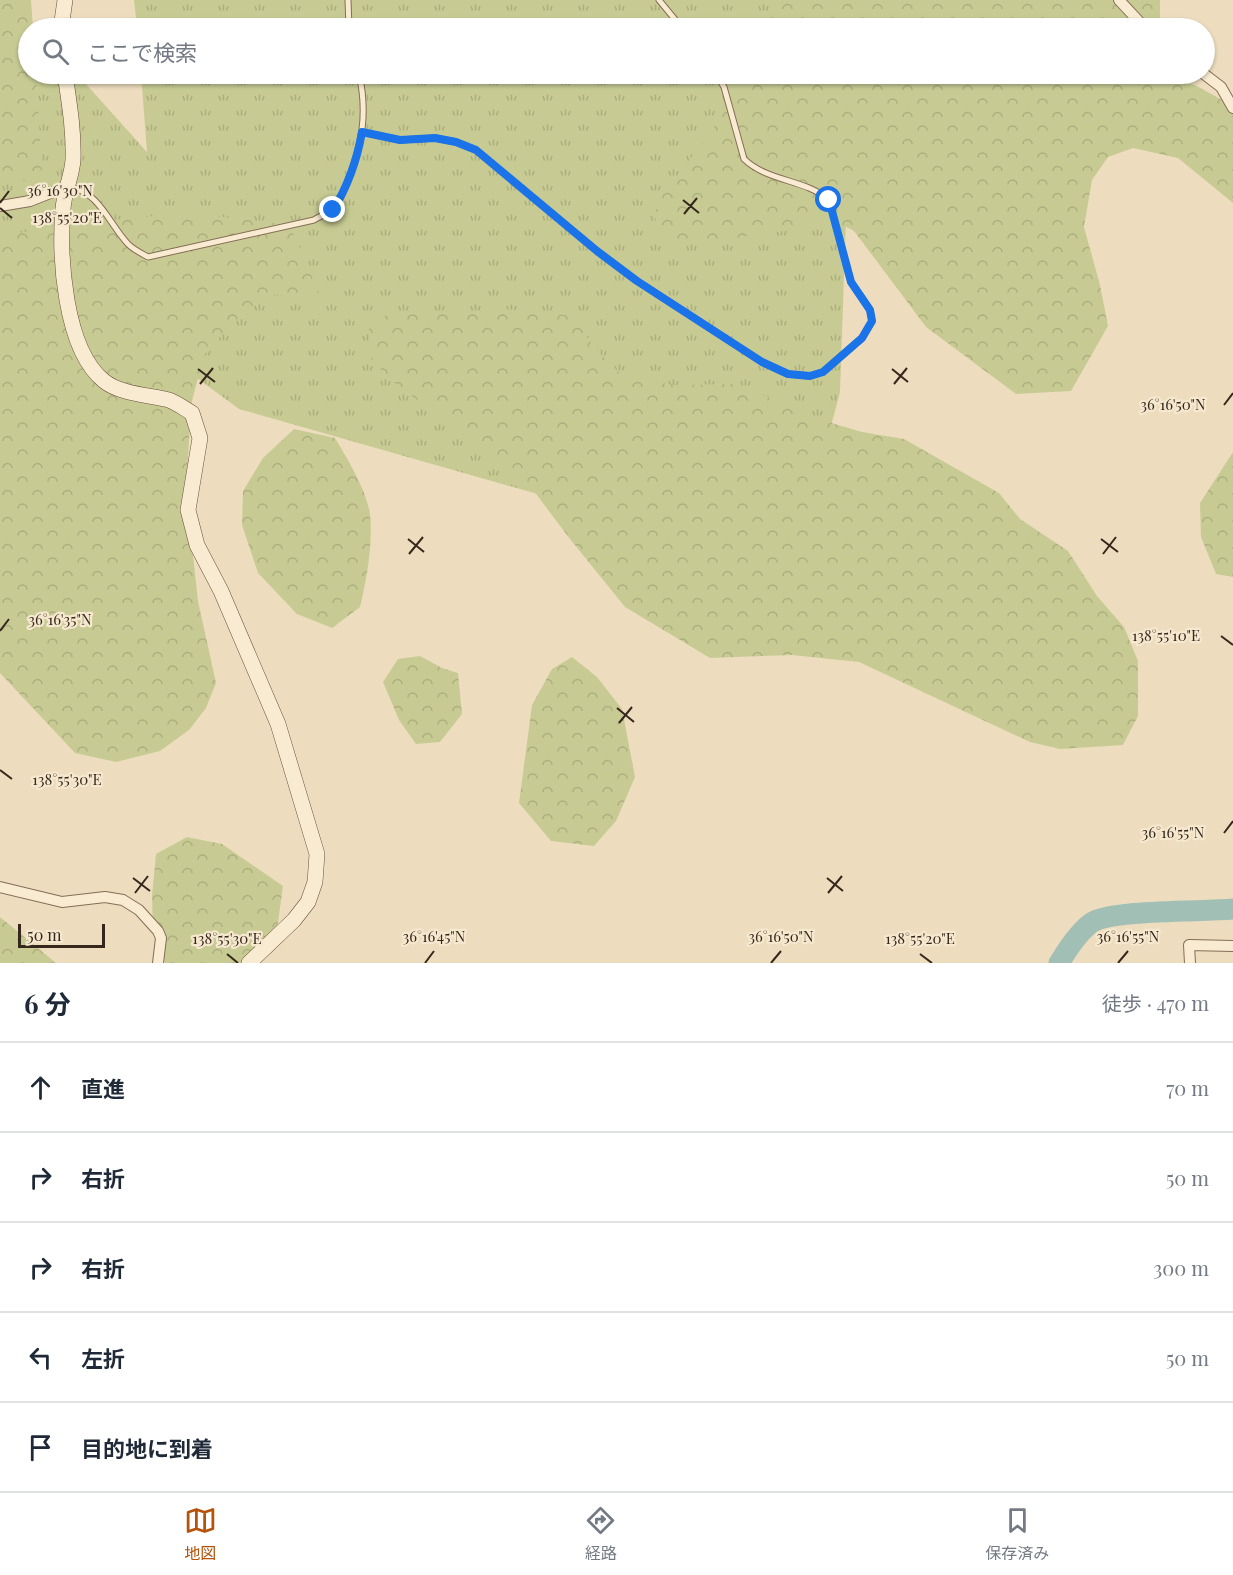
<!DOCTYPE html>
<html lang="ja">
<head>
<meta charset="utf-8">
<style>
  :root { --surface:#fff; --page:#f2f2f3; --text:#1f2937; --muted:#747a83; --line:#e0e1e3; --accent:#b45309 }
  body { margin:0; font-family:"Playfair Display","Noto Sans JP",serif; background:var(--page); color:var(--text) }
  .scale { position:absolute; left:18px; bottom:15px; width:87px; box-sizing:border-box; padding-left:6px; border:3px solid #35271c; border-top:0; font-size:16px; line-height:21px; white-space:nowrap; color:#35271c; -webkit-text-stroke:4px #f5e8ce; paint-order:stroke }
  .stop { position:absolute; width:18px; height:18px; margin:-14px; border:4px solid #1a73e8; border-radius:50%; background:#fff }
  .stop.end { background:#1a73e8; border-color:#fff; box-shadow:0 2px 6px #0008 }
  .list { margin:0; padding:0; list-style:none }
  h2 { display:flex; justify-content:space-between; align-items:center; height:78px; margin:0; padding:0 24px; font-size:26px }
  h2 small { font-size:20px; font-weight:400; color:var(--muted) }
  .list li { display:grid; grid-template-columns:39px 1fr auto; gap:18px; align-items:center; box-sizing:border-box; height:90px; padding:0 24px; border-top:2px solid var(--line) }
  .list b { display:block; font-size:22px; white-space:nowrap }
  .list em { font-size:20px; font-style:normal; color:var(--muted) }
  .icon { flex:none; width:33px; height:33px; fill:none; stroke:currentColor; stroke-width:2; stroke-linecap:round; stroke-linejoin:round }
  .map { position:relative; flex:none; width:1233px; height:963px; overflow:hidden }
  .search { position:absolute; background:var(--surface); box-shadow:0 2px 4px #0004; left:18px; right:18px; top:18px; height:66px; display:flex; align-items:center; gap:15px; box-sizing:border-box; padding:0 21px; border-radius:33px; color:var(--muted); font-size:22px }
  .sheet { height:528px; background:var(--surface) }
  nav { display:flex; justify-content:space-around; align-items:center; box-sizing:border-box; height:84px; border-top:2px solid var(--line); background:var(--surface); font-size:16px; color:var(--muted) }
  nav a { display:grid; justify-items:center; gap:3px }
  nav .on { color:var(--accent) }
  .map>svg:first-child { display:block }
  .grass { fill:url(#grass-tufts) }
  .forest { fill:url(#forest-crowns) }
  .lines { fill:none; stroke-linecap:round; stroke-linejoin:round }
  .river { stroke:#a2bfb5; stroke-width:21 }
  .lane-casing { stroke:#856d57; stroke-width:7 }
  .street-casing { stroke:#856d57; stroke-width:12 }
  .secondary-casing { stroke:#674f3b; stroke-width:16 }
  .lane { stroke:#f8ebd1; stroke-width:5 }
  .street { stroke:#f8ebd1; stroke-width:10 }
  .secondary { stroke:#f8ebd1; stroke-width:15 }
  .route { stroke:#1a73e8; stroke-width:8 }
  .ticks { fill:none; stroke:#35271c; stroke-width:2 }
  .ticks-label { font-size:15px; text-anchor:middle; fill:#35271c; stroke:#f5e8ce; stroke-width:4.5; stroke-linejoin:round; paint-order:stroke }
</style>
</head>
<body>
<div class="map">
<svg width="1233" height="963" viewBox="0 0 1233 963">
  <defs>
    <pattern id="grass-tufts" width="24" height="20" patternUnits="userSpaceOnUse" patternTransform="scale(1.5)"><rect width="24" height="20" fill="#c7cb93"/><path d="M3 7l-1-3M5 7V3M7 7l1-3M15 17l-1-3M17 17v-4M19 17l1-3" fill="none" stroke="#acae7e"/></pattern>
    <pattern id="forest-crowns" width="20" height="18" patternUnits="userSpaceOnUse" patternTransform="scale(1.5)"><rect width="20" height="18" fill="#c7cb93"/><path d="M2 6a3 3 0 1 1 6 0M12 15a3 3 0 1 1 6 0" fill="none" stroke="#acae7e"/></pattern>
  </defs>
  <rect width="100%" height="100%" fill="#edddbe"/>
  <g class="grass">
    <polygon points="0,0 11,0 36,28 28,28 28,74 77,74 147,152 141,74 851,74 840,392 794,567 239,409 87,297 0,465"/>
    <polygon points="134,0 854,0 853,28 137,28"/>
  </g>
  <g class="forest">
    <polygon points="0,0 31,0 33,28 28,28 28,74 36,74 43,189 0,169"/>
    <polygon points="779,0 1160,0 1160,28 765,28"/>
    <polygon points="743,74 1160,74 1160,78 1195,85 1233,106 1233,203 1178,158 1133,148 1108,157 1092,180 1084,227 1100,285 1108,326 1071,391 1016,394 926,327 854,231 822,214 797,229 686,245 662,237 654,215 664,192 712,131"/>
    <polygon points="191,213 290,225 321,299 269,294 230,325 204,355 191,405 186,493 198,601 216,683 206,708 189,730 160,751 116,762 75,753 0,673 0,241 7,235 77,223"/>
    <polygon points="505,309 573,316 595,349 624,377 674,385 738,384 821,420 862,432 904,439 999,493 1020,519 1068,551 1097,596 1124,627 1138,661 1138,716 1123,745 1060,749 1030,742 859,662 792,655 710,658 625,607 570,539 521,474 398,386 372,361 368,330 383,316"/>
    <path d="M294,429L335,438C347,458 367,491 370,514C373,543 367,579 360,607L332,628L297,614L258,573L242,525L243,491L263,458Z"/>
    <polygon points="1233,452 1233,577 1216,574 1201,537 1200,503"/>
    <polygon points="420,656 442,668 458,673 462,714 440,742 416,744 399,720 383,682 398,659"/>
    <polygon points="572,657 597,677 622,709 635,777 616,821 594,846 551,841 519,803 532,705 552,669"/>
    <polygon points="187,837 222,844 283,886 277,930 255,963 165,963 153,930 152,896 156,854"/>
    <polygon points="0,917 56,963 0,963"/>
  </g>
  <g class="lines">
    <path class="river" d="M1059,963C1068,949 1078,933 1091,923C1111,909 1204,912 1233,909"/>
    <g class="lane-casing">
      <g id="lane">
        <polyline points="348,0 349,28"/>
        <polyline points="659,0 682,28"/>
        <path d="M362,132L400,140L435,138L456,142L476,150L597,251L637,281L762,362L788,374L810,376L823,372L862,338L872,321L870,310L851,282L829,200C805,179 768,182 744,159L724,87L716,74"/>
        <path d="M69,187C99,191 109,224 128,244C134,250 141,253 148,257L314,220C320,216 330,213 334,208C340,201 343,192 347,183C362,146 368,113 359,74"/>
      </g>
    </g>
    <g class="street-casing">
      <g id="street">
        <polyline points="1119,0 1145,28"/>
        <polyline points="1204,74 1221,87 1233,108"/>
        <polyline points="0,206 30,201 68,186"/>
        <polyline points="0,887 62,902 105,897 123,900 139,910 158,931 161,938 158,963"/>
        <polyline points="1190,963 1189,945 1233,946"/>
      </g>
    </g>
    <g class="secondary-casing">
      <g id="secondary">
        <polyline points="61,28 65,0"/>
        <path d="M65,74C69,102 74,130 73,160C72,176 64,192 63,209C59,255 64,349 104,381C120,394 149,395 169,400C177,403 185,409 192,413L200,438L188,510L197,545L221,591L278,724L317,854L315,882L308,902L294,920L249,963"/>
      </g>
    </g>
    <use href="#lane" class="lane"/>
    <use href="#street" class="street"/>
    <use href="#secondary" class="secondary"/>
  </g>
  <g class="lines">
    <path class="route" d="M333,210C348,186 357,160 362,132L400,140L435,138L456,142L476,150L597,251L637,281L762,362L788,374L810,376L823,372L862,338L872,321L870,310L851,282L829,200"/>
  </g>
  <path class="ticks" d="M683,200L699,213M0,203L9,191M0,208L12,218M684,214L697,198M198,369L215,382M892,369L908,382M200,384L213,368M894,384L907,368M1224,405L1233,393M408,539L424,552M1101,539L1118,552M409,554L423,537M1103,554L1116,537M0,631L9,619M1221,636L1233,645M617,708L634,722M619,723L632,707M0,770L12,779M1224,833L1233,821M133,878L150,891M827,878L843,891M135,893L148,876M828,893L842,876M227,954L238,963M920,954L932,963M425,963L434,951M771,963L781,951M1118,963L1128,951"/>
  <g class="ticks-label">
    <text x="60" y="196">36°16'30"N</text>
    <text x="67" y="223">138°55'20"E</text>
    <text x="1173" y="410">36°16'50"N</text>
    <text x="60" y="625">36°16'35"N</text>
    <text x="1166" y="641">138°55'10"E</text>
    <text x="67" y="785">138°55'30"E</text>
    <text x="1173" y="838">36°16'55"N</text>
    <text x="434" y="942">36°16'45"N</text>
    <text x="781" y="942">36°16'50"N</text>
    <text x="1128" y="942">36°16'55"N</text>
    <text x="227" y="944">138°55'30"E</text>
    <text x="920" y="944">138°55'20"E</text>
  </g>
</svg>
<div class="scale">50 m</div>
<div class="stop" style="left:829px;top:200px"></div>
<div class="stop end" style="left:333px;top:210px"></div>
<div class="search"><svg class="icon" aria-label="search" viewBox="0 0 24 24"><circle cx="10" cy="10" r="6"/><path d="M15 15l6 6"/></svg>ここで検索</div>
</div>
<section class="sheet">
<h2>6 分<small>徒歩 · 470 m</small></h2>
<ul class="list">
<li><svg class="icon" aria-label="ahead" viewBox="0 0 24 24"><path d="M12 20V5M6 11l6-6 6 6"/></svg><div><b>直進</b></div><em>70 m</em></li>
<li><svg class="icon" aria-label="right" viewBox="0 0 24 24"><path d="M7 20v-9h11M14 6l5 5-5 5"/></svg><div><b>右折</b></div><em>50 m</em></li>
<li><svg class="icon" aria-label="right" viewBox="0 0 24 24"><path d="M7 20v-9h11M14 6l5 5-5 5"/></svg><div><b>右折</b></div><em>300 m</em></li>
<li><svg class="icon" aria-label="left" viewBox="0 0 24 24"><path d="M17 20v-9H6M10 6l-5 5 5 5"/></svg><div><b>左折</b></div><em>50 m</em></li>
<li><svg class="icon" aria-label="arrive" viewBox="0 0 24 24"><path d="M6 21V4h12l-3 4 3 4H6"/></svg><div><b>目的地に到着</b></div></li>
</ul>
</section>
<nav>
<a class="on"><svg class="icon" aria-label="map" viewBox="0 0 24 24"><path d="M3 6l6-2 6 2 6-2v14l-6 2-6-2-6 2zM9 4v14M15 6v14"/></svg>地図</a>
<a><svg class="icon" aria-label="directions" viewBox="0 0 24 24"><path d="M12 3l9 9-9 9-9-9zM9 14v-3h6M13 9l2 2-2 2"/></svg>経路</a>
<a><svg class="icon" aria-label="saved" viewBox="0 0 24 24"><path d="M7 4h10v16l-5-4-5 4z"/></svg>保存済み</a>
</nav>
</body>
</html>
